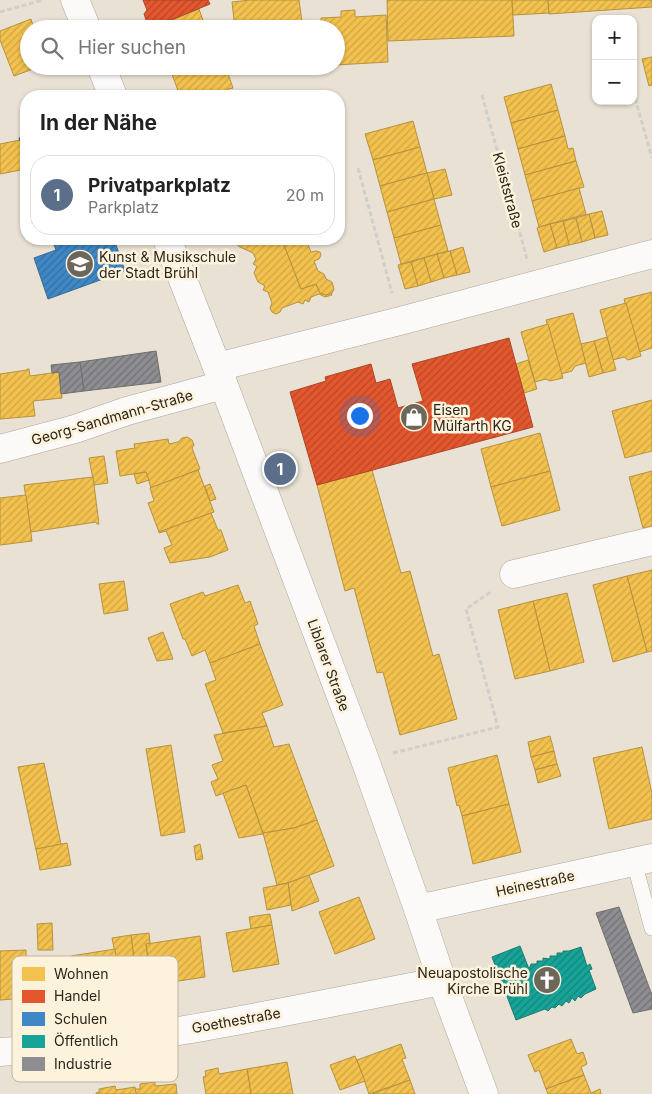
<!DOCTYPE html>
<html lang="de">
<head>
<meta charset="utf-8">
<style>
  :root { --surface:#fff; --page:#f2f2f2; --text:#222; --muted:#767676; --line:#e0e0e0; --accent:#111827 }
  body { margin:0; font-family:Inter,sans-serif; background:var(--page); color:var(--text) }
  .controls { position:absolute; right:15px; top:15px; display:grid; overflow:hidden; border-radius:10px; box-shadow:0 1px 4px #0004 }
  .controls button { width:45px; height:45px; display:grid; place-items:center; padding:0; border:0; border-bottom:1px solid var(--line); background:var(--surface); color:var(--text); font:25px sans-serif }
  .you { position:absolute; left:359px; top:415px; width:18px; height:18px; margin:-12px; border:4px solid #fff; border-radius:50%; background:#1a73e8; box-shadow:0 0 0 8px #1a73e833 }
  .badge { display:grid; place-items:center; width:32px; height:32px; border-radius:50%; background:var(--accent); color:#fff; font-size:16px; font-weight:700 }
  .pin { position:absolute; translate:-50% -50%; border:2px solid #fff; box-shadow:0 1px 5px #0006 }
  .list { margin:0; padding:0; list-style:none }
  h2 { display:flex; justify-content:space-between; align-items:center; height:65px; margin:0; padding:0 20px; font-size:21px }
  h2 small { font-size:16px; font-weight:400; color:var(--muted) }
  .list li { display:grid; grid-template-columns:32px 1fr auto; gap:15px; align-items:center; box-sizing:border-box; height:80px; margin:0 10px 10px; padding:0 10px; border:1px solid var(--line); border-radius:20px }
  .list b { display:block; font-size:19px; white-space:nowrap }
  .list p { margin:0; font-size:16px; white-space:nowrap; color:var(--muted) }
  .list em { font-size:16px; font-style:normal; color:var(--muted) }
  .icon { flex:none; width:28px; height:28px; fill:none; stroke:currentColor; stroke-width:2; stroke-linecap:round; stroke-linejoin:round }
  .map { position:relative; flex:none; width:652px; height:1094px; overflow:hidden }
  .search { position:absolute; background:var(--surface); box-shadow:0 1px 4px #0004; left:20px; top:20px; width:325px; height:55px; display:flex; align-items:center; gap:12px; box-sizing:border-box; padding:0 18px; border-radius:28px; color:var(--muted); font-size:19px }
  .panel { position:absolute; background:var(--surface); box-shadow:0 1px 4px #0004; left:20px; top:90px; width:325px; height:155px; border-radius:20px }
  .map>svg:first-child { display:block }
  .homes { fill:url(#homes-hatch); stroke:#b6923f }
  .shops { fill:url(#shops-hatch); stroke:#ac4828 }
  .schools { fill:url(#schools-hatch); stroke:#396a92 }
  .public { fill:url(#public-hatch); stroke:#1d7d72 }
  .industry { fill:url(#industry-hatch); stroke:#6f6e6e }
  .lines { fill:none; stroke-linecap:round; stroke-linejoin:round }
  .service-casing { stroke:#aca79c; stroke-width:16 }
  .minor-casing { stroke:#aca79c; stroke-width:29 }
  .path { stroke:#d1cfcb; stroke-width:3; stroke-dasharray:5 2.5; stroke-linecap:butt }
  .service { stroke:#fcfaf8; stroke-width:15 }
  .minor { stroke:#fcfaf8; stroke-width:28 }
  .labels { text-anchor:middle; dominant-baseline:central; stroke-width:5; stroke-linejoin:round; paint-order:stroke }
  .street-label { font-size:14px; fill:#2a251b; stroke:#fdf2dc }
  .poi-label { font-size:14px; fill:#2a251b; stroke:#fdf2dc; text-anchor:start }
  .key { fill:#fdf2dc; stroke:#beb4a2; stroke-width:1 }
  .key-label { font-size:14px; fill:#2a251b }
</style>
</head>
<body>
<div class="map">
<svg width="652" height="1094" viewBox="0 0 652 1094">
  <defs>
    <pattern id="homes-hatch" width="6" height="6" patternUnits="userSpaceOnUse" patternTransform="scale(1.25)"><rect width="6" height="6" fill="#f2c14e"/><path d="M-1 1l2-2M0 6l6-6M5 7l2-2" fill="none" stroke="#d0a644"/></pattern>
    <pattern id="shops-hatch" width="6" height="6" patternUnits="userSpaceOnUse" patternTransform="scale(1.25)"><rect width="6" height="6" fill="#e4572e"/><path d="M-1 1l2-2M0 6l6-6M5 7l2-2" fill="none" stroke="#b94826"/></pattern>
    <pattern id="schools-hatch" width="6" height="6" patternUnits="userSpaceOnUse" patternTransform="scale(1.25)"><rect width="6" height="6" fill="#3f88c5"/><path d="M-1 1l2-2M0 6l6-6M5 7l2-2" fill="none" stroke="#356f9f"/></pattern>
    <pattern id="public-hatch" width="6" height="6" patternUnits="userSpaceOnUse" patternTransform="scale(1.25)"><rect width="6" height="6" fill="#17a398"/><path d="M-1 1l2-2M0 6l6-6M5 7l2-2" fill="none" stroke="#15857b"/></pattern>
    <pattern id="industry-hatch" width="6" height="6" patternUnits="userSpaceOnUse" patternTransform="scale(1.25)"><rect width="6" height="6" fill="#8d8d92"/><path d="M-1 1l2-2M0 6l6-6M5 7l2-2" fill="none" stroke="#737376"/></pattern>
  </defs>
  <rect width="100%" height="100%" fill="#e9e1d3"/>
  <g class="homes">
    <polygon points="250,0 299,0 302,22 235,29 232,2"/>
    <polygon points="387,0 512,0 514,36 388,41"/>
    <polygon points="512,0 548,0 549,13 513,15"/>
    <polygon points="548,0 652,0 652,7 549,14"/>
    <polygon points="199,9 205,26 210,25 211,29 155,29 154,27"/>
    <polygon points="355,10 355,17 386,15 388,62 336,65 336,29 321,29 321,18 341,17 341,11"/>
    <polygon points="31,19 34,29 29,29 29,66 41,66 14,76 0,40 0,31"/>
    <polygon points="652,57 652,85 649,86 642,59"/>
    <polygon points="169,66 219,66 221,70 226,68 233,88 228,89 230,96 180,96"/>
    <polygon points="551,84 558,110 511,123 504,97"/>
    <polygon points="558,110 565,136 518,149 511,123"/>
    <polygon points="413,121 420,147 373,160 365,134"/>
    <polygon points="565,136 568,149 573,148 576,161 525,175 518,149"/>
    <polygon points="20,140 26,158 26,169 0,174 0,144"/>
    <polygon points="420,147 427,173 380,186 373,160"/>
    <polygon points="576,161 584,187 532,201 525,175"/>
    <polygon points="445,169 452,195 434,199 427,173"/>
    <polygon points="427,173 434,199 387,212 380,186"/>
    <polygon points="579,188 586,214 539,227 532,201"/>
    <polygon points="434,199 441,225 394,238 387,212"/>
    <polygon points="602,211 608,235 595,238 589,214"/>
    <polygon points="589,214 595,238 582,242 576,218"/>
    <polygon points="576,218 582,242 569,245 563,221"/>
    <polygon points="563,221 569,245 557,248 550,224"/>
    <polygon points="550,224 557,248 544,252 537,228"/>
    <polygon points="441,225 448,251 401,264 394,238"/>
    <polygon points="238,239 293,239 283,242 301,289 316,284 320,293 326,295 331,292 332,295 325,297 319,294 311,297 309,302 305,300 303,304 298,302 282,308 280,312 276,314 272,312 270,308 272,303 268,292 263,290 265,286 258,282 254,273 257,266 253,264 256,259 253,253 238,246 237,241"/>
    <polygon points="293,239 309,239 307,242 311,252 316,251 320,252 321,255 319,259 314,261 318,271 324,274 326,279 332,282 334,289 332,293 326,295 320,293 316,284 301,289 283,242"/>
    <polygon points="463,247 470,272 457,275 450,251"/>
    <polygon points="450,251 457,275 444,278 437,254"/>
    <polygon points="437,254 444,278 431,282 424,258"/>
    <polygon points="424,258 431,282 418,286 411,262"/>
    <polygon points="411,262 418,286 405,289 398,265"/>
    <polygon points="652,292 652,348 639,352 624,299"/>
    <polygon points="626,303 641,356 628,360 624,357 613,360 600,310"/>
    <polygon points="573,313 586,363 575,366 572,371 561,374 546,320"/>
    <polygon points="548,324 563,378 550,381 546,379 535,382 521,332"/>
    <polygon points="607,337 616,370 603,373 594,341"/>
    <polygon points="594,341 603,373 589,377 581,344"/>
    <polygon points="528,360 537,389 524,393 516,364"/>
    <polygon points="27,369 29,369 30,376 59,372 62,398 33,401 35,416 0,419 0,374 27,370"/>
    <polygon points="652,400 652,451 625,458 612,411"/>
    <polygon points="540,433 550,471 491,487 481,449"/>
    <polygon points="187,437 192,440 194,445 192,448 200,469 151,488 146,472 120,476 116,451 135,448 134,444 168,439 169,444 178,442 182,438"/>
    <polygon points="104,456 108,483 94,485 89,458"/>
    <polygon points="198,470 214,512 159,532 148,503 154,501 150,488"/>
    <polygon points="372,470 401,573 410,571 433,656 439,654 457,719 400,735 383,672 377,673 354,588 345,591 317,485"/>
    <polygon points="550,471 560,510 502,526 491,487"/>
    <polygon points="652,471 652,526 643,528 629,477"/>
    <polygon points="146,472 149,480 137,484 134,474"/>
    <polygon points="93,477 99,524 97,524 96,522 31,532 24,485"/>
    <polygon points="210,484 216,499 210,501 205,486"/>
    <polygon points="26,495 32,541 0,545 0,498"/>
    <polygon points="211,513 218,530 221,530 228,550 210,557 170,563 164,548 172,545 166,531 159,533 159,532"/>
    <polygon points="652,570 652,651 647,652 627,576"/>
    <polygon points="627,576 647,652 613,662 593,585"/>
    <polygon points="124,581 128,610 104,614 99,584"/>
    <polygon points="238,585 245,603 250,601 258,624 254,626 260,644 210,663 205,650 192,656 185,639 183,639 170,604 203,592 205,596"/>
    <polygon points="567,593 584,662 550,671 533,601"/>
    <polygon points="533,601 550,671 515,679 498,610"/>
    <polygon points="163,632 173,659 157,661 148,638"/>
    <polygon points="260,644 283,705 262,713 267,726 223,733 205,684 216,680 210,663"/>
    <polygon points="267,726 274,747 289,744 317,820 294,828 263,833 246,785 216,796 211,782 218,779 212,765 223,761 214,735"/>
    <polygon points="550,736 554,751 531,757 528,742"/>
    <polygon points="171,745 185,832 161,836 146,749"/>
    <polygon points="642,747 652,794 652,819 609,829 593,758"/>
    <polygon points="554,751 557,764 535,770 531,757"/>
    <polygon points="497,755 509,804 462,816 459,805 457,806 448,768"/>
    <polygon points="44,763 61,844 36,850 18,767"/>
    <polygon points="557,764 561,776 538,783 535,770"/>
    <polygon points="246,785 263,834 239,838 223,793"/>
    <polygon points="509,804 521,852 473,864 462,816"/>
    <polygon points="317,820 334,866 288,883 277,885 263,833 294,828"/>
    <polygon points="67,843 71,865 40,870 36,849"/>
    <polygon points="200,844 203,859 196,860 194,846"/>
    <polygon points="309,875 319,901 292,911 288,883"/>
    <polygon points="288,883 291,905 267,910 263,888"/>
    <polygon points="359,897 375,939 335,954 319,912"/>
    <polygon points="270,914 272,925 251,929 249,917"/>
    <polygon points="52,923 53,950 38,950 37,924"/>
    <polygon points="272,925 279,964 233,972 226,933"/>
    <polygon points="149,933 150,943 146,944 148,959 134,960 131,935"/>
    <polygon points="131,935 134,960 117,963 112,938"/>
    <polygon points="200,936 205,977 152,985 146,944"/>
    <polygon points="115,949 121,989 77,996 71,956"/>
    <polygon points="26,950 27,998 0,1000 0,951"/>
    <polygon points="571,1039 577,1054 583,1052 587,1064 581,1067 584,1075 546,1089 539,1070 535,1072 528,1055"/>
    <polygon points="401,1044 406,1058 402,1059 410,1080 369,1094 357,1060"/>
    <polygon points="355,1056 365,1081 340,1090 330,1065"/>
    <polygon points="287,1062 293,1094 251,1094 247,1069"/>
    <polygon points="218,1068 219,1074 247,1069 251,1094 206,1094 203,1077 206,1076 205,1071"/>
    <polygon points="584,1075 591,1093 600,1089 601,1094 548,1094 546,1089"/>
    <polygon points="410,1080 415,1094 372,1094"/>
    <polygon points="155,1082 155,1086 176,1084 177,1094 136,1094 135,1089 140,1089 140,1084"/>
    <polygon points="115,1086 116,1090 135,1087 136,1094 96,1094 96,1093 99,1092 99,1089"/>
  </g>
  <g class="shops">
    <polygon points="143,0 208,0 210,4 154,27 148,25 144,14 147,10"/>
    <polygon points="509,338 533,427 317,485 290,392 326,381 325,377 371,364 376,383 390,379 398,408 423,401 412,364"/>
  </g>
  <g class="schools">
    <polygon points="26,136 26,158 19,138"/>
    <polygon points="52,239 114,239 125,271 48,299 34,258 56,250"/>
  </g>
  <polygon class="public" points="520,946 529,969 531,964 537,964 537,961 543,961 543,958 550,959 550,956 557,956 557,953 563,953 563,951 569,951 581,947 587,966 590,964 592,969 589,970 596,989 585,994 581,998 578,996 575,1001 572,998 569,1003 566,1001 562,1006 559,1004 555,1008 552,1007 548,1011 545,1009 516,1020 492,957"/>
  <g class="industry">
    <polygon points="156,351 161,382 84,391 80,362"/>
    <polygon points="80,362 84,391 61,394 59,372 52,373 51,365"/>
    <polygon points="619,907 652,995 652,1009 633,1013 596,913"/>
  </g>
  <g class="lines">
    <g class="service-casing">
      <polyline id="service" points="634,862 652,928"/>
    </g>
    <g class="minor-casing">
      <g id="minor">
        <polyline points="75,0 87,29"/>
        <polyline points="101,66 113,96"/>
        <polyline points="167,239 217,367 365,760 418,909 442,981 484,1094"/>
        <polyline points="217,367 400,321 652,254"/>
        <polyline points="0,449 75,429 127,411 223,385"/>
        <polyline points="514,574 652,541"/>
        <polyline points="418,909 652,858"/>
        <path d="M0,1052C149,1043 295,1009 442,981"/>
      </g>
    </g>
    <g class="path">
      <polyline points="0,12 43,0"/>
      <polyline points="633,91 652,158"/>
      <polyline points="482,95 527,259"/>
      <polyline points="358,168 392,293"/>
      <polyline points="393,753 498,727 466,609 492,591"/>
    </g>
    <use href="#service" class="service"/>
    <use href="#minor" class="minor"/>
  </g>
  <defs>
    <g id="school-disc" transform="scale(1.4375)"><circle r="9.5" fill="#6d675b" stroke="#fdf2dc"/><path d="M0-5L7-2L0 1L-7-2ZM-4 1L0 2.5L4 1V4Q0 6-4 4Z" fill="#fff"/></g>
    <g id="shop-disc" transform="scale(1.4375)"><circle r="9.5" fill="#6d675b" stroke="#fdf2dc"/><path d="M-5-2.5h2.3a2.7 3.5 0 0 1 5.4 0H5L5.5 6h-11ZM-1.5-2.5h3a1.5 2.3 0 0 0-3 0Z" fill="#fff"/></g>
    <g id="church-disc" transform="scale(1.4375)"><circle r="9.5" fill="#6d675b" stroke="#fdf2dc"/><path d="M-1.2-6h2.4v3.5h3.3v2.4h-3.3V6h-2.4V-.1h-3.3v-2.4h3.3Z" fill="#fff"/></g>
  </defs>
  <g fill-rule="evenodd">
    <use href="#school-disc" x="80" y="264"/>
    <use href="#shop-disc" x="414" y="417"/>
    <use href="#church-disc" x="547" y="980"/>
  </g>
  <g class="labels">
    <g class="street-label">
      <text transform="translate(508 190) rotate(75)">Kleiststraße</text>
      <text transform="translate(112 417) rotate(-16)">Georg-Sandmann-Straße</text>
      <text transform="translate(329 665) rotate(70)">Liblarer Straße</text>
      <text transform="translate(535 883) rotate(-12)">Heinestraße</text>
      <text transform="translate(236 1020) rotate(-10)">Goethestraße</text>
    </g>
    <g class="poi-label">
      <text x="99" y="256">Kunst &amp; Musikschule<tspan x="99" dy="16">der Stadt Brühl</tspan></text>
      <text x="433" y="409">Eisen<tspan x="433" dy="16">Mülfarth KG</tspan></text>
      <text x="528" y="972" text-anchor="end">Neuapostolische<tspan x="528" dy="16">Kirche Brühl</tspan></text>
    </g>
  </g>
  <rect x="12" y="956" width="166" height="126" rx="8" class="key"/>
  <rect x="22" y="967" width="23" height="14" fill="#f2c14e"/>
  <rect x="22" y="990" width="23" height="13" fill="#e4572e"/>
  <rect x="22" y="1012" width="23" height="14" fill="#3f88c5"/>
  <rect x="22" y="1035" width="23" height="13" fill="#17a398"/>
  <rect x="22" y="1057" width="23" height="14" fill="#8d8d92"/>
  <g class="key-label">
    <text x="54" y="979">Wohnen</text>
    <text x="54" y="1001">Handel</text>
    <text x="54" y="1024">Schulen</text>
    <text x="54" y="1046">Öffentlich</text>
    <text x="54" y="1069">Industrie</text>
  </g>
</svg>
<div class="controls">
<button>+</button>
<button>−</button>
</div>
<div class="you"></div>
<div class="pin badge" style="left:280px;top:469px;background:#5c6f8a">1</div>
<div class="search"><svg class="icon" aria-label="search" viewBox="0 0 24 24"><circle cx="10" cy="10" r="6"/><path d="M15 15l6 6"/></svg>Hier suchen</div>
<section class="panel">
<h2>In der Nähe<small></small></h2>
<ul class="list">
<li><span class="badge" style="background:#5c6f8a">1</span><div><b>Privatparkplatz</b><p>Parkplatz</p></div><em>20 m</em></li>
</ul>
</section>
</div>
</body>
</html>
